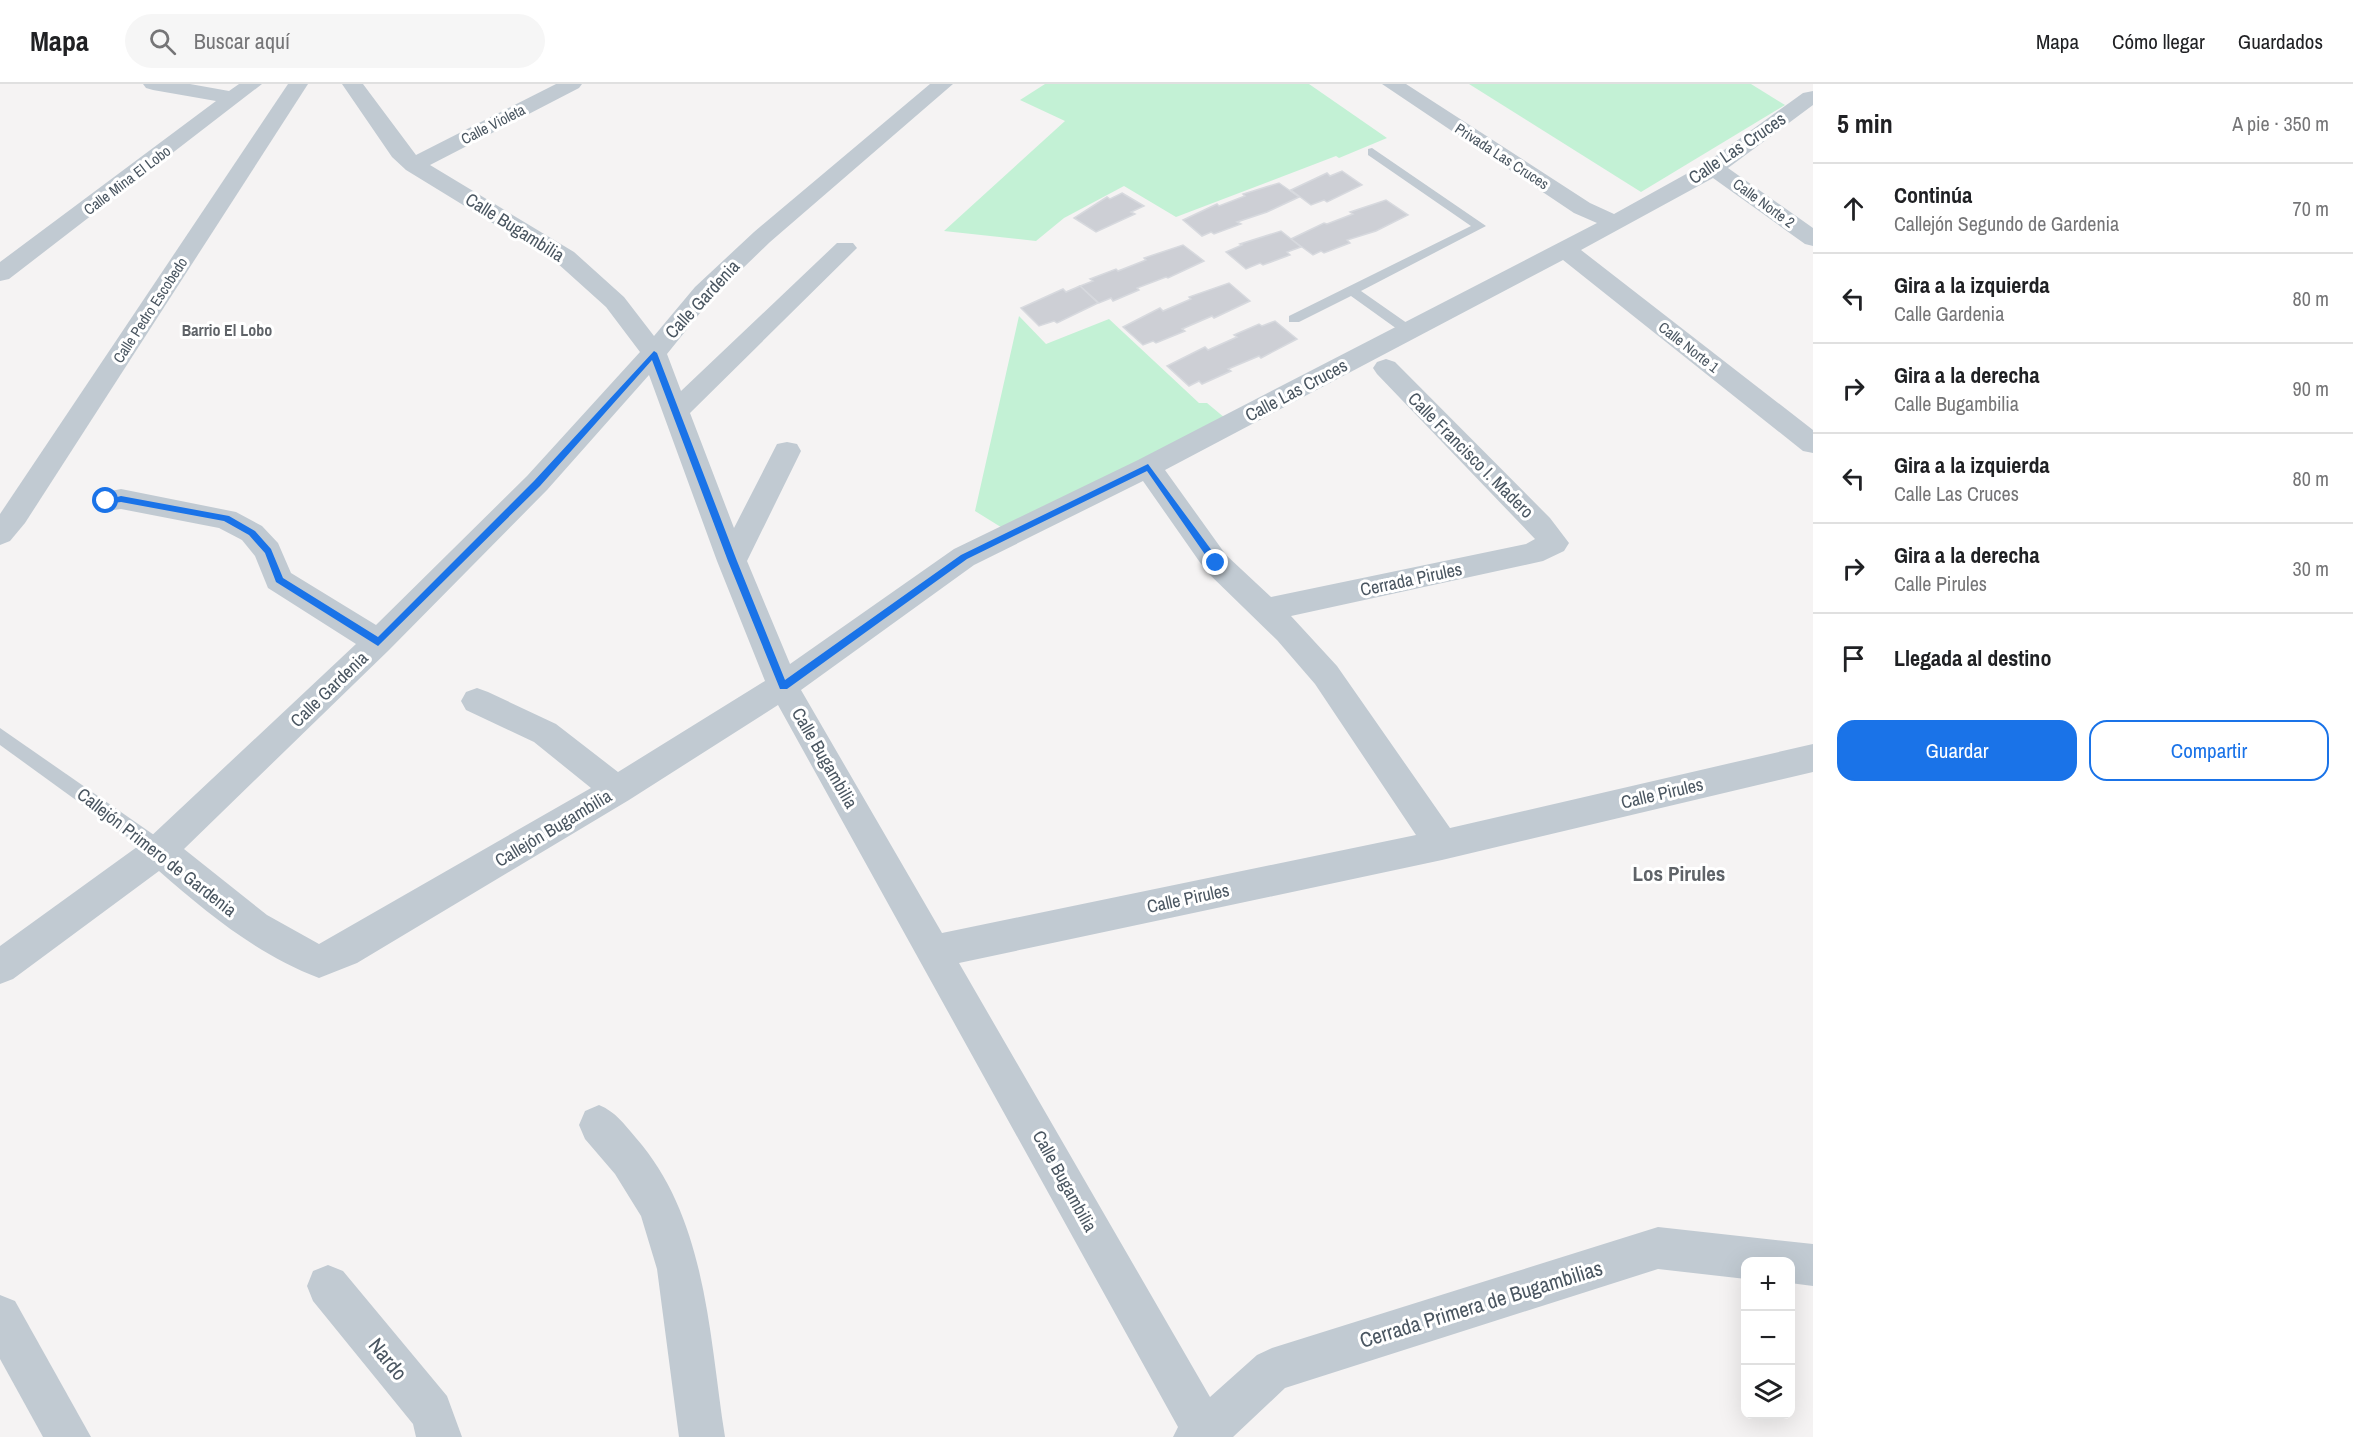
<!DOCTYPE html>
<html lang="es">
<head>
<meta charset="utf-8">
<style>
  :root { --surface:#fff; --page:#f6f6f6; --text:#202124; --muted:#757577; --line:#e0e0e0; --accent:#1a73e8 }
  body { margin:0; font-family:"Archivo Narrow",sans-serif; background:var(--page); color:var(--text) }
  .controls { position:absolute; right:18px; bottom:18px; display:grid; overflow:hidden; border-radius:12px; box-shadow:0 6px 24px #0002 }
  .controls button { width:54px; height:54px; display:grid; place-items:center; padding:0; border:0; border-bottom:2px solid var(--line); background:var(--surface); color:var(--text); font:30px sans-serif }
  .stop { position:absolute; width:18px; height:18px; margin:-14px; border:4px solid #1a73e8; border-radius:50%; background:#fff }
  .stop.end { background:#1a73e8; border-color:#fff; box-shadow:0 2px 6px #0008 }
  .list { margin:0; padding:0; list-style:none }
  h2 { display:flex; justify-content:space-between; align-items:center; height:78px; margin:0; padding:0 24px; font-size:26px }
  h2 small { font-size:20px; font-weight:400; color:var(--muted) }
  .list li { display:grid; grid-template-columns:39px 1fr auto; gap:18px; align-items:center; box-sizing:border-box; height:90px; padding:0 24px; border-top:2px solid var(--line) }
  .list b { display:block; font-size:22px; white-space:nowrap }
  .list p { margin:0; font-size:20px; white-space:nowrap; color:var(--muted) }
  .list em { font-size:20px; font-style:normal; color:var(--muted) }
  .actions { display:flex; gap:12px; padding:18px 24px }
  .actions a { flex:1; padding:14px 0; border:2px solid var(--accent); border-radius:18px; text-align:center; font-size:21px; color:var(--accent) }
  .actions .main { background:var(--accent); color:#fff }
  .icon { flex:none; width:33px; height:33px; fill:none; stroke:currentColor; stroke-width:2; stroke-linecap:round; stroke-linejoin:round }
  .map { position:relative; flex:none; width:1813px; height:1353px; overflow:hidden }
  header { display:flex; align-items:center; gap:36px; box-sizing:border-box; height:84px; padding:0 30px; background:var(--surface); border-bottom:2px solid var(--line) }
  header strong { font-size:28px }
  nav { display:flex; gap:33px; margin-inline-start:auto; font-size:21px }
  .search { width:420px; height:54px; background:var(--page); display:flex; align-items:center; gap:15px; box-sizing:border-box; padding:0 21px; border-radius:33px; color:var(--muted); font-size:22px }
  main { display:flex }
  aside { flex:1; background:var(--surface) }
  .map>svg:first-child { display:block }
  .green { fill:#c3f1d5 }
  .building { fill:#cdcfd5; stroke:#d7d9de; stroke-width:1.5 }
  .lines { fill:none; stroke-linecap:round; stroke-linejoin:round }
  .service { fill:#c1cad2; fill-rule:evenodd }
  .minor { fill:#c1cad2; fill-rule:evenodd }
  .route { fill:#1a73e8 }
  .labels { text-anchor:middle; dominant-baseline:central; stroke-width:6; stroke-linejoin:round; paint-order:stroke }
  .far-street-label { font-size:15px; fill:#4a5661; stroke:#fff }
  .far-neighbourhood-label { font-size:16px; font-weight:bold; fill:#5f6368; stroke:#fff }
  .street-label { font-size:18px; fill:#4a5661; stroke:#fff }
  .quarter-label { font-size:21px; font-weight:bold; fill:#5f6368; stroke:#fff }
  .near-street-label { font-size:21px; fill:#4a5661; stroke:#fff }
</style>
</head>
<body>
<header>
<strong>Mapa</strong>
<div class="search"><svg class="icon" aria-label="search" viewBox="0 0 24 24"><circle cx="10" cy="10" r="6"/><path d="M15 15l6 6"/></svg>Buscar aquí</div>
<nav><a>Mapa</a><a>Cómo llegar</a><a>Guardados</a></nav>
</header>
<main>
<div class="map">
<svg width="1813" height="1353" viewBox="0 0 1813 1353">
  <rect width="100%" height="100%" fill="#f5f3f3"/>
  <g class="green">
    <polygon points="1045,0 1309,0 1387,54 1339,74 1336,72 1176,133 1124,102 1064,134 1036,157 944,147 1065,37 1020,16"/>
    <polygon points="1469,0 1751,0 1785,21 1641,108"/>
    <polygon points="1019,232 1046,260 1109,235 1199,319 1207,319 1225,334 1004,445 975,427"/>
  </g>
  <g class="building">
    <polygon points="1342,87 1362,101 1327,118 1324,116 1311,121 1291,106 1327,89 1330,92"/>
    <polygon points="1279,99 1299,113 1267,128 1237,138 1241,140 1214,150 1211,148 1202,152 1183,136 1217,120 1219,122 1245,112 1243,110"/>
    <polygon points="1122,109 1144,122 1131,128 1135,130 1096,148 1074,134 1107,113 1110,115"/>
    <polygon points="1386,116 1408,131 1376,147 1347,156 1350,159 1324,169 1321,167 1313,171 1291,155 1324,139 1327,140 1353,130 1350,128"/>
    <polygon points="1281,147 1301,163 1287,168 1290,171 1263,181 1260,179 1246,185 1226,168 1242,161 1240,160"/>
    <polygon points="1183,161 1204,177 1168,194 1166,193 1137,204 1139,206 1113,217 1111,214 1099,219 1080,202 1093,197 1090,195 1116,185 1118,187 1146,176 1144,174"/>
    <polygon points="1229,199 1250,217 1214,234 1212,232 1182,245 1185,247 1156,259 1153,257 1143,261 1123,243 1160,224 1163,227 1191,215 1189,213"/>
    <polygon points="1080,202 1098,219 1057,239 1054,237 1039,242 1021,224 1063,205 1066,208"/>
    <polygon points="1275,237 1297,255 1261,274 1259,272 1228,285 1231,287 1202,300 1199,297 1189,302 1167,282 1205,263 1208,266 1237,253 1234,251 1259,240 1262,242"/>
  </g>
  <g class="lines">
    <g class="service">
      <polygon points="1372,64 1486,142 1361,207 1414,244 1414,250 1404,250 1351,212 1299,238 1289,238 1289,232 1471,142 1368,71 1368,65"/>
      <polygon points="0,644 167,760 169,766 167,772 160,774 153,772 0,661"/>
    </g>
    <g class="minor">
      <polygon points="143,0 190,0 229,7 239,0 262,0 9,195 0,197 0,178 216,17 153,6 146,4"/>
      <polygon points="288,0 308,0 25,439 10,457 0,461 0,430"/>
      <path d="M342,0H363L416,71L556,0H582L579,4L430,81L574,168L624,213L654,252L695,203L754,148L930,0H953L770,158L713,213L667,270L681,307L837,159H853L857,164L690,329L734,444L777,360L787,358L797,360L801,367L747,477L790,580L954,465L1138,376L1597,139L1574,129L1382,0H1406L1590,119L1614,130L1706,79L1803,9L1813,7V21L1728,84L1813,144V162L1805,160L1713,94L1581,166L1813,346V369L1803,367L1563,176L1165,386L1226,471L1271,513L1526,460L1535,455L1377,290L1373,284L1377,278L1386,275L1395,278L1550,434L1569,459L1564,467L1543,477L1291,532L1337,582L1450,744L1813,660V688L1442,776L959,879L1210,1313L1257,1271L1272,1264L1658,1143L1813,1160V1202L1790,1199V1178H1746V1195L1658,1185L1285,1304L1233,1353H1173L1178,1343L778,621L629,716L357,879L319,894C257,870 208,830 159,787L13,895L0,900V862L148,755L356,560L268,504L255,472L242,456L219,444L121,425L106,427L96,424L92,417L96,410L121,405L236,428L262,442L278,459L291,489L376,541L527,392L640,268L606,223L556,178L406,86L392,73ZM649,291L717,477L765,597L618,688L556,640L488,608L477,604L466,608L461,617L466,626L534,658L591,704L319,860L267,831L184,765L389,566L547,406ZM1143,397L1206,487L1277,556L1315,600L1416,751L942,849L801,606L974,481Z"/>
      <path d="M599,1021C616,1028 624,1040 636,1054C707,1135 709,1252 725,1353H679L657,1185L641,1132L615,1090L585,1055L579,1041L585,1027Z"/>
      <polygon points="328,1181 343,1187 447,1312 462,1353 416,1353 413,1340 313,1217 307,1202 313,1187"/>
      <polygon points="0,1211 15,1217 91,1353 43,1353 0,1275"/>
    </g>
  </g>
  <polygon class="route" points="654,267 657,269 737,477 785,596 961,471 1148,380 1221,479 1213,482 1147,387 967,475 787,605 780,605 728,477 652,276 540,402 378,562 276,498 265,469 249,451 224,437 121,418 106,420 102,417 121,412 229,432 255,447 271,465 283,494 378,553 534,397"/>
  <g class="labels">
    <g class="far-street-label">
      <text transform="translate(493 40) rotate(-27)">Calle Violeta</text>
      <text transform="translate(1502 72) rotate(33)">Privada Las Cruces</text>
      <text transform="translate(127 96) rotate(-37)">Calle Mina El Lobo</text>
      <text transform="translate(1764 119) rotate(36)">Calle Norte 2</text>
      <text transform="translate(150 226) rotate(-57)">Calle Pedro Escobedo</text>
      <text transform="translate(1689 263) rotate(38)">Calle Norte 1</text>
    </g>
    <g class="far-neighbourhood-label">
      <text x="227" y="246">Barrio El Lobo</text>
    </g>
    <g class="street-label">
      <text transform="translate(1737 64) rotate(-34)">Calle Las Cruces</text>
      <text transform="translate(515 143) rotate(32)">Calle Bugambilia</text>
      <text transform="translate(702 215) rotate(-47)">Calle Gardenia</text>
      <text transform="translate(1296 306) rotate(-28)">Calle Las Cruces</text>
      <text transform="translate(1471 371) rotate(45)">Calle Francisco I. Madero</text>
      <text transform="translate(1411 495) rotate(-12)">Cerrada Pirules</text>
      <text transform="translate(329 605) rotate(-44)">Calle Gardenia</text>
      <text transform="translate(825 674) rotate(60)">Calle Bugambilia</text>
      <text transform="translate(1662 709) rotate(-13)">Calle Pirules</text>
      <text transform="translate(553 744) rotate(-31)">Callejón Bugambilia</text>
      <text transform="translate(157 768) rotate(38)">Callejón Primero de Gardenia</text>
      <text transform="translate(1188 814) rotate(-12)">Calle Pirules</text>
      <text transform="translate(1065 1097) rotate(61)">Calle Bugambilia</text>
    </g>
    <g class="quarter-label">
      <text x="1679" y="789">Los Pirules</text>
    </g>
    <g class="near-street-label">
      <text transform="translate(1481 1220) rotate(-17)">Cerrada Primera de Bugambilias</text>
      <text transform="translate(388 1275) rotate(51)">Nardo</text>
    </g>
  </g>
</svg>
<div class="controls">
<button>+</button>
<button>−</button>
<button><svg class="icon" aria-label="layers" viewBox="0 0 24 24"><path d="M12 4l9 5-9 5-9-5zM3 14l9 5 9-5"/></svg></button>
</div>
<div class="stop" style="left:106px;top:417px"></div>
<div class="stop end" style="left:1216px;top:479px"></div>
</div>
<aside>
<h2>5 min<small>A pie · 350 m</small></h2>
<ul class="list">
<li><svg class="icon" aria-label="ahead" viewBox="0 0 24 24"><path d="M12 20V5M6 11l6-6 6 6"/></svg><div><b>Continúa</b><p>Callejón Segundo de Gardenia</p></div><em>70 m</em></li>
<li><svg class="icon" aria-label="left" viewBox="0 0 24 24"><path d="M17 20v-9H6M10 6l-5 5 5 5"/></svg><div><b>Gira a la izquierda</b><p>Calle Gardenia</p></div><em>80 m</em></li>
<li><svg class="icon" aria-label="right" viewBox="0 0 24 24"><path d="M7 20v-9h11M14 6l5 5-5 5"/></svg><div><b>Gira a la derecha</b><p>Calle Bugambilia</p></div><em>90 m</em></li>
<li><svg class="icon" aria-label="left" viewBox="0 0 24 24"><path d="M17 20v-9H6M10 6l-5 5 5 5"/></svg><div><b>Gira a la izquierda</b><p>Calle Las Cruces</p></div><em>80 m</em></li>
<li><svg class="icon" aria-label="right" viewBox="0 0 24 24"><path d="M7 20v-9h11M14 6l5 5-5 5"/></svg><div><b>Gira a la derecha</b><p>Calle Pirules</p></div><em>30 m</em></li>
<li><svg class="icon" aria-label="arrive" viewBox="0 0 24 24"><path d="M6 21V4h12l-3 4 3 4H6"/></svg><div><b>Llegada al destino</b></div></li>
</ul>
<div class="actions"><a class="main">Guardar</a><a>Compartir</a></div>
</aside>
</main>
</body>
</html>
